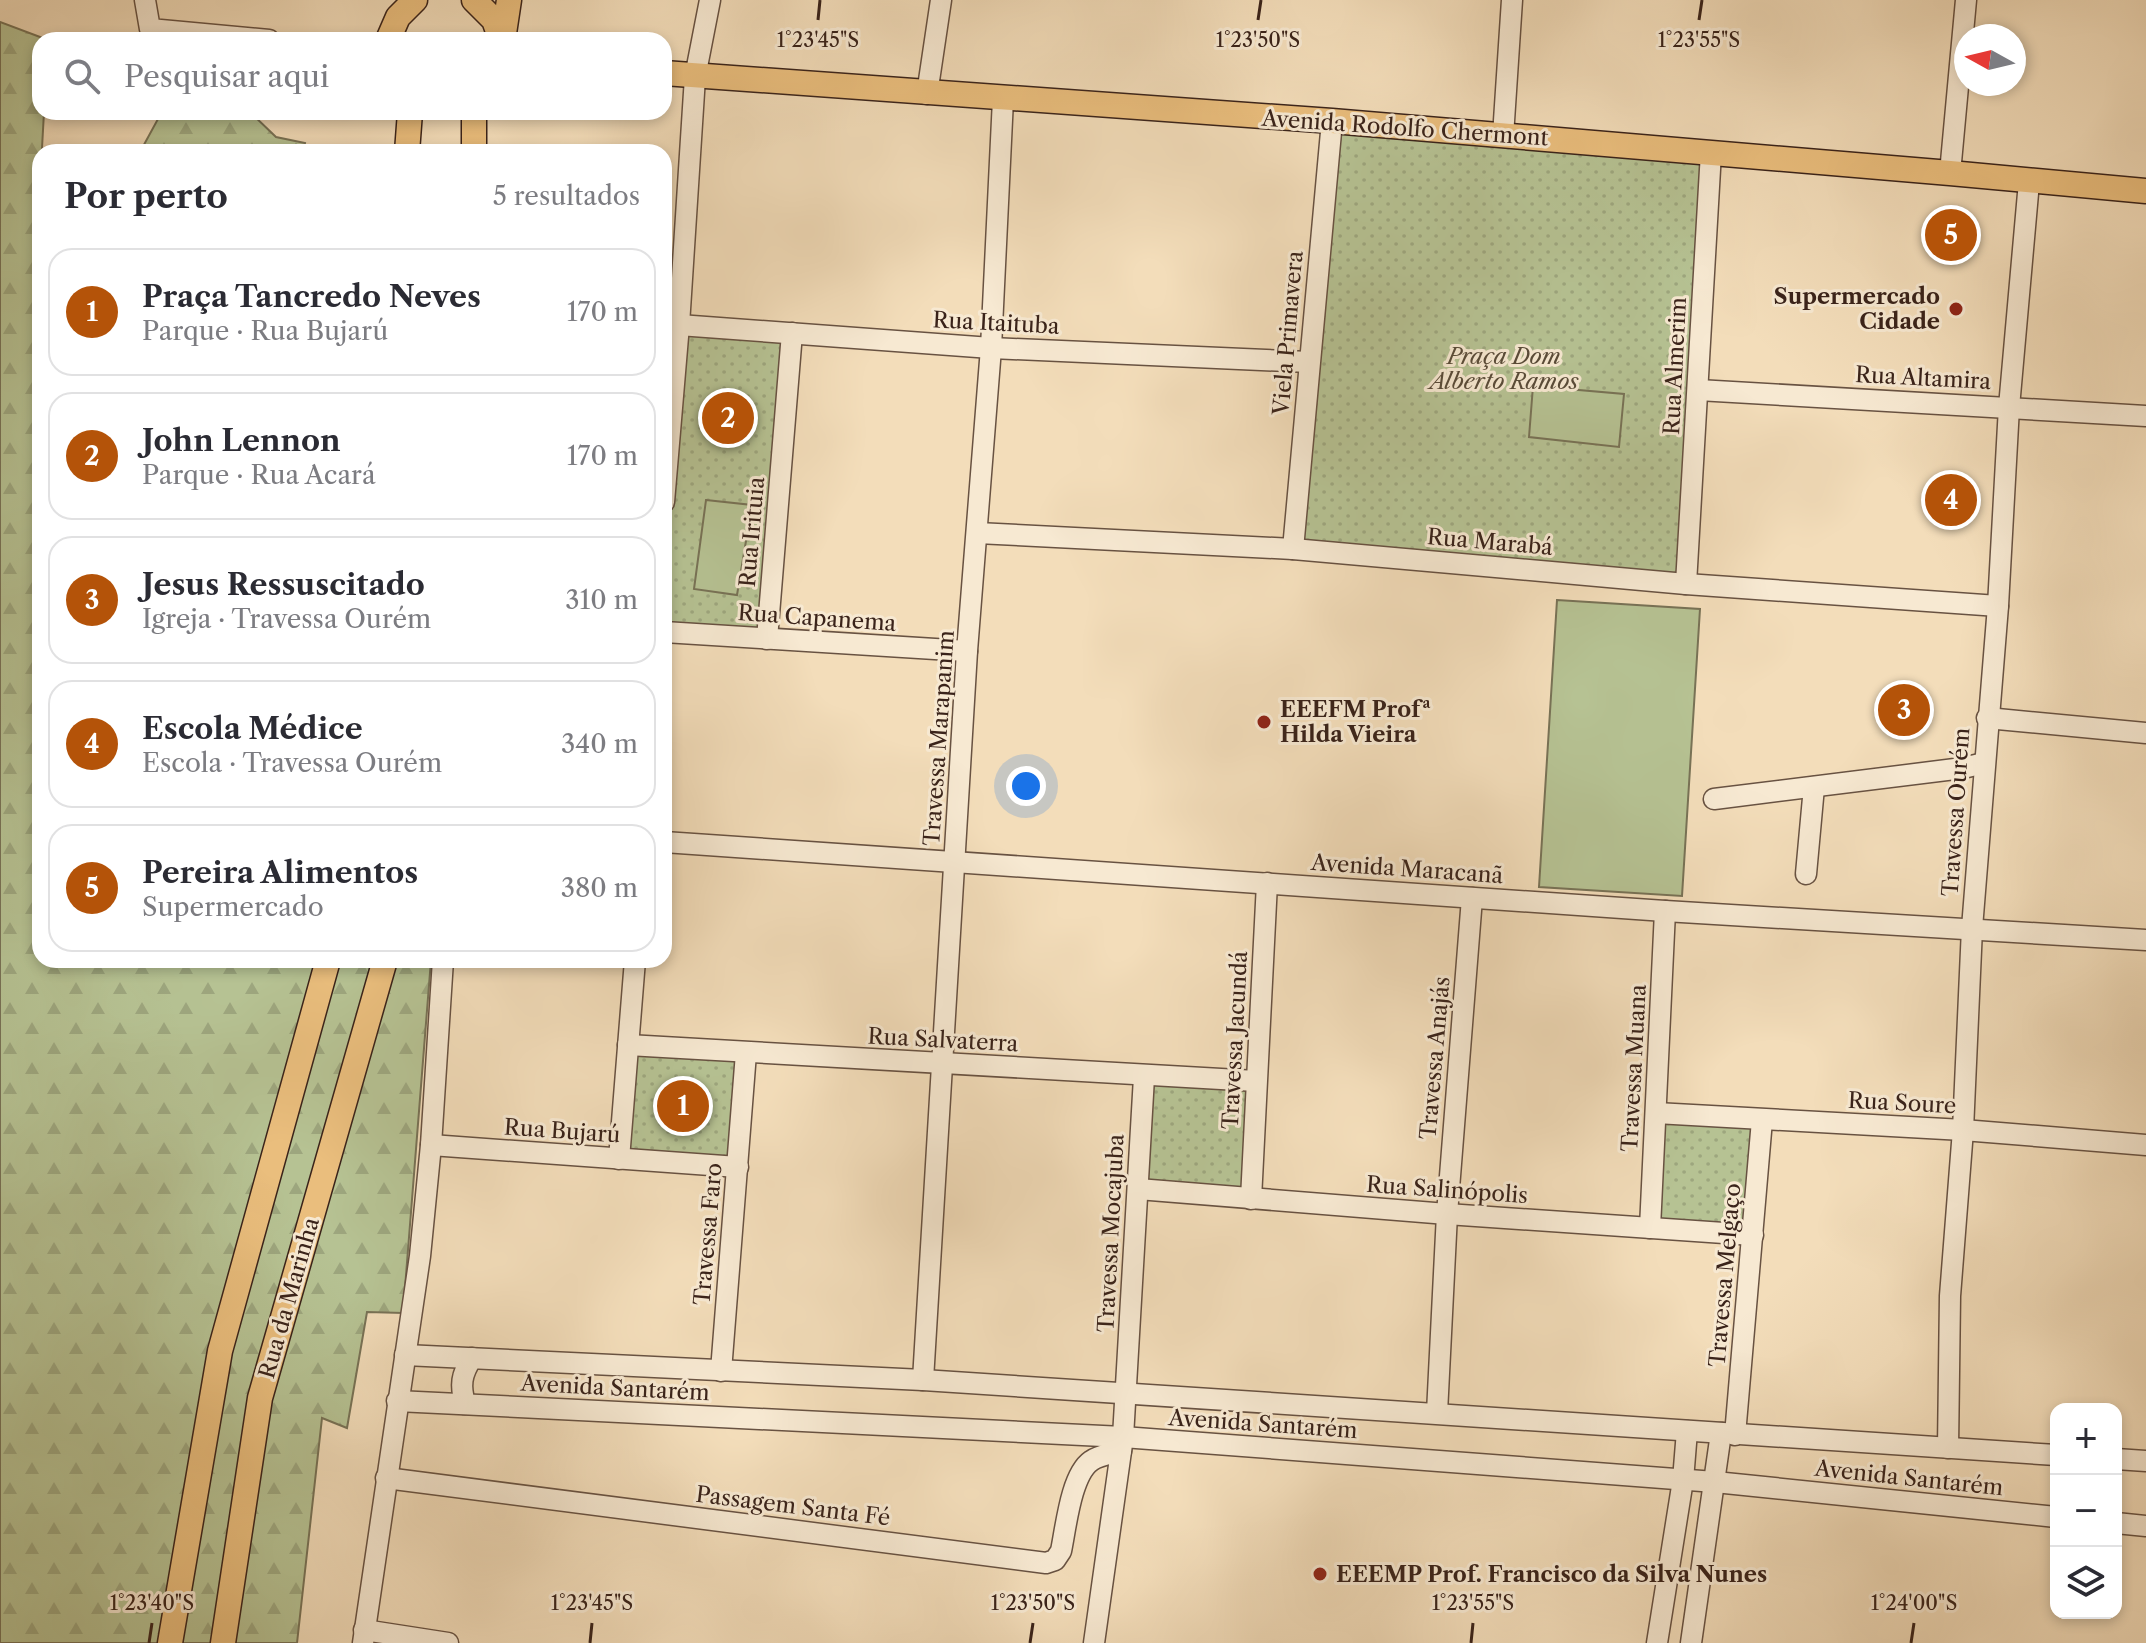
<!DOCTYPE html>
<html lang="pt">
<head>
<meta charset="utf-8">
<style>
  :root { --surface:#fff; --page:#f2f2f3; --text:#2b2b33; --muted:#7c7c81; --line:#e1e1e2; --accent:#b45309 }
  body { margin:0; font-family:"Libre Caslon Text",serif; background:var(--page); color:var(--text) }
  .controls { position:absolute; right:24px; bottom:24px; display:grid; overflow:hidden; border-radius:16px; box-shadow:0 4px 12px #0003 }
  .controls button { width:72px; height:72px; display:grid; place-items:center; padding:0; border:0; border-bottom:2px solid var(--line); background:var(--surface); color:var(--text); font:40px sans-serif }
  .compass { position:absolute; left:1954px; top:24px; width:72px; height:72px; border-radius:50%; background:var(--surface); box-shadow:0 4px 12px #0003; rotate:278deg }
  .you { position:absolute; left:1026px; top:786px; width:28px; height:28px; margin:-20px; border:6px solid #fff; border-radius:50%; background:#1a73e8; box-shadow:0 0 0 12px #1a73e833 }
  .badge { display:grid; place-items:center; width:52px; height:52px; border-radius:50%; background:var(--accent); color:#fff; font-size:26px; font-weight:700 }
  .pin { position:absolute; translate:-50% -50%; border:4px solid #fff; box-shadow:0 2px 8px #0006 }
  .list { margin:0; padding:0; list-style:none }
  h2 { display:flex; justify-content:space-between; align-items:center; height:104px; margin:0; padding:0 32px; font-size:34px }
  h2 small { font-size:26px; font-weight:400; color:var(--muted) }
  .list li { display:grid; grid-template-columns:52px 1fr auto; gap:24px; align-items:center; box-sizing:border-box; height:128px; margin:0 16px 16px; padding:0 16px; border:2px solid var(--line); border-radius:24px }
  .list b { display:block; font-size:30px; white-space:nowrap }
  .list p { margin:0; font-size:26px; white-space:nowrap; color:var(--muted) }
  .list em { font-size:26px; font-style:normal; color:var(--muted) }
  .icon { flex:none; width:44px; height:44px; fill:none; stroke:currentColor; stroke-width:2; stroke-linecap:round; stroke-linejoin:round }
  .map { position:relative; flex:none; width:2146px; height:1643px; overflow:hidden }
  .search { position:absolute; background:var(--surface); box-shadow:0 4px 12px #0003; left:32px; top:32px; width:640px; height:88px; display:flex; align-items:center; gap:20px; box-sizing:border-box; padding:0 28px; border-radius:24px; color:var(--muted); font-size:30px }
  .panel { position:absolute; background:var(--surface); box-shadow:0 4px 12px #0003; left:32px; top:144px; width:640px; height:824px; border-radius:24px }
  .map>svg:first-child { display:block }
  .forest { fill:url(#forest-firs); stroke:#787256; stroke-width:2 }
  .park { fill:url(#park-dots); stroke:#787256; stroke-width:2 }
  .pitch { fill:#b6c293; stroke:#787256; stroke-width:2 }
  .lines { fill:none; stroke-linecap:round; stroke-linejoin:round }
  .minor-casing { stroke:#685242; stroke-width:23 }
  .major-casing { stroke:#3a231a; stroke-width:27 }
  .minor { stroke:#f7e9d2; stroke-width:20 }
  .major { stroke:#eabe7d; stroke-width:24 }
  .ticks { fill:none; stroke:#3a231a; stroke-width:3 }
  .poi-dot { fill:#8f2418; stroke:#f7e9d2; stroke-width:3 }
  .labels { text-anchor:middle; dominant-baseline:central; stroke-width:6; stroke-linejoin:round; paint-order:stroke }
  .street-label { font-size:22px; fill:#3a231a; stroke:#f7e9d2 }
  .poi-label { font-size:22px; font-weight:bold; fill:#3a231a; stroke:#f7e9d2; text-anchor:start }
  .park-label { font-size:22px; font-style:italic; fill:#594b38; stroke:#f7e9d2 }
  .ticks-label { font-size:20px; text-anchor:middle; fill:#3a231a; stroke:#f7e9d2; stroke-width:6; stroke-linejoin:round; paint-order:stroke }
</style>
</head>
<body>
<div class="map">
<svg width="2146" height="1643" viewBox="0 0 2146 1643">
  <defs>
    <pattern id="forest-firs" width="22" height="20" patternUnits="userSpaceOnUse" patternTransform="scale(2)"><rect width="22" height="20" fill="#b6c293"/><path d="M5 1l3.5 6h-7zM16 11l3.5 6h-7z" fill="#9da67e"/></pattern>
    <pattern id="park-dots" width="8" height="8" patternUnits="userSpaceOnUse" patternTransform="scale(2)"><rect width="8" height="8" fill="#b6c293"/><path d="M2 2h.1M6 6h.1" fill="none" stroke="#9da67e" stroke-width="1.8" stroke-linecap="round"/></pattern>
  </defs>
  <rect width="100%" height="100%" fill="#f3ddba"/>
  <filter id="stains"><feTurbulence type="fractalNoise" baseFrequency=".0025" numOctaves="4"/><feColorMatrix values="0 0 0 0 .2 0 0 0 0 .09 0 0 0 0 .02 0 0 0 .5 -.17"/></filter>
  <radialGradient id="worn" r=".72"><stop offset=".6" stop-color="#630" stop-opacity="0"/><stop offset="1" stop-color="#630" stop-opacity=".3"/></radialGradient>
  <g class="forest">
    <polygon points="0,22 48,40 40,40 40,112 44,112 42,148 48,152 40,152 40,960 431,960 403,1313 367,1312 347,1428 322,1418 297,1643 0,1643"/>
    <polygon points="159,112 250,112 276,137 305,143 303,152 140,152 158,119"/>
  </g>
  <g class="park">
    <polygon points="1332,121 1711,152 1686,584 1294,549"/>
    <polygon points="679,325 792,333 767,639 664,632 664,502"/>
    <polygon points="628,1045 746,1053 738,1167 619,1159"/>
    <polygon points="1144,1077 1256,1081 1251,1199 1138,1189"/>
    <polygon points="1656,1113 1762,1120 1753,1235 1650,1228"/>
  </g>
  <g class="pitch">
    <polygon points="1533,386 1624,394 1619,447 1529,437"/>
    <polygon points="706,500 752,505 737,595 694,589"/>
    <polygon points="1557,600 1700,609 1682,896 1539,887"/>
  </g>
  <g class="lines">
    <g class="minor-casing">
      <g id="minor">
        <polyline points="145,0 150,29 269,40"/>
        <polyline points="927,94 941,0"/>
        <polyline points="1503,136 1512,0"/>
        <polyline points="1950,173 1966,0"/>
        <polyline points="679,325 991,348 1309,362"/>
        <polyline points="1698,390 2146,416"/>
        <polyline points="664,502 679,325 695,77 710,0"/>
        <polyline points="977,533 1293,549 1686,584 1998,606"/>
        <polyline points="1293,549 1332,121"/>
        <polyline points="1686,584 1711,152"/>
        <polyline points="664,632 967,651"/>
        <polyline points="767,639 792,333"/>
        <polyline points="1987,718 2146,733"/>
        <polyline points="1714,799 1963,768 1984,763"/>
        <polyline points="664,842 1665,911 2146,940"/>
        <polyline points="1806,874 1814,787"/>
        <polyline points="628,1045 1256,1081"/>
        <polyline points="1656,1113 1963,1130 2146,1145"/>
        <polyline points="431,1145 738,1167"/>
        <polyline points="619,1159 635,960"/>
        <polyline points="1138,1189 1447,1214 1753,1235"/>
        <polyline points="1251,1199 1267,883"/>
        <polyline points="1650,1228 1665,911"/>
        <polyline points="405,1355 923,1380 2056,1455"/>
        <polyline points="721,1371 746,1053"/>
        <polyline points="923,1380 967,651 991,348 1003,99"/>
        <polyline points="397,1401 1123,1437 1715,1482 2056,1517"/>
        <path d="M465,1404C460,1385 461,1375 472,1358"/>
        <polyline points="1437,1413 1447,1214 1472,898"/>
        <polyline points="1735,1435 1762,1120"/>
        <polyline points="1948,1448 1950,1296 1963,1130 1972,928 1998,606 2009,407 2029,182"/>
        <polyline points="2116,1459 2146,1461"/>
        <path d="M386,1478L1046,1563L1055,1560L1061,1551C1066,1527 1071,1475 1091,1461C1099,1455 1111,1454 1121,1451"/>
        <polyline points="2116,1523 2146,1526"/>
        <polyline points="364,1630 448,1643"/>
        <polyline points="363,1643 420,1256 431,1145 443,960"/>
        <polyline points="1094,1643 1123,1437 1144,1077"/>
        <polyline points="1657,1643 1683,1480 1687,1431"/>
        <polyline points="1691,1643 1721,1433"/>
      </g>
    </g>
    <g class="major-casing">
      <g id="major">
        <polyline points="474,0 494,20 501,40"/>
        <polyline points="388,40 398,17 415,0"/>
        <polyline points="503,40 509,0"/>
        <polyline points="664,73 1332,121 1950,173 2146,191"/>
        <polyline points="474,112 474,152"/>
        <polyline points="407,152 410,112"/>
        <polyline points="170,1643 220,1351 328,960"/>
        <polyline points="223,1643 260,1398 385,960"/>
      </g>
    </g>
    <use href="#minor" class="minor"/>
    <use href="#major" class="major"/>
  </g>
  <path class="ticks" d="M818,20L820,0M1258,20L1261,0M1699,20L1702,0M149,1643L152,1623M590,1643L592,1623M1030,1643L1033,1623M1471,1643L1473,1623M1911,1643L1914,1623"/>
  <g class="poi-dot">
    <circle cx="1956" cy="309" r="8"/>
    <circle cx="1264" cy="722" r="8"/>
    <circle cx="1320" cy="1574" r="8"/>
  </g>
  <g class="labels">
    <g class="street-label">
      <text transform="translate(1405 128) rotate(4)">Avenida Rodolfo Chermont</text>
      <text transform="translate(996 323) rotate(3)">Rua Itaituba</text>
      <text transform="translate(1288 333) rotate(-85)">Viela Primavera</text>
      <text transform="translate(1675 366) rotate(-87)">Rua Almerim</text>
      <text transform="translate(1923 378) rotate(3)">Rua Altamira</text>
      <text transform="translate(752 532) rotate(-85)">Rua Irituia</text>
      <text transform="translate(1490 542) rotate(5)">Rua Marabá</text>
      <text transform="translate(817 618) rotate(4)">Rua Capanema</text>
      <text transform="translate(939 738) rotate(-86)">Travessa Marapanim</text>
      <text transform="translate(1956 812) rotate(-86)">Travessa Ourém</text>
      <text transform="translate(1407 869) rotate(4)">Avenida Maracanã</text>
      <text transform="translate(943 1040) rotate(3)">Rua Salvaterra</text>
      <text transform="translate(1235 1040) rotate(-87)">Travessa Jacundá</text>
      <text transform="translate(1435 1058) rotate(-85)">Travessa Anajás</text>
      <text transform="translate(1634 1068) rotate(-87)">Travessa Muana</text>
      <text transform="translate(1902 1103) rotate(3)">Rua Soure</text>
      <text transform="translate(562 1131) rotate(4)">Rua Bujarú</text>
      <text transform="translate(1447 1190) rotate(4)">Rua Salinópolis</text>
      <text transform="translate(1111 1233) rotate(-87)">Travessa Mocajuba</text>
      <text transform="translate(708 1234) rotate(-85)">Travessa Faro</text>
      <text transform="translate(1725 1275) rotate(-85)">Travessa Melgaço</text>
      <text transform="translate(289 1298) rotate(-74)">Rua da Marinha</text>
      <text transform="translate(615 1388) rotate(3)">Avenida Santarém</text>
      <text transform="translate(1263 1424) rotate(4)">Avenida Santarém</text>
      <text transform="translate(1909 1478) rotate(6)">Avenida Santarém</text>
      <text transform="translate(793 1506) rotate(7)">Passagem Santa Fé</text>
    </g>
    <g class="poi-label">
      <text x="1940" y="296" text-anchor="end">Supermercado<tspan x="1940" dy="25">Cidade</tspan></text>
      <text x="1280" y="709">EEEFM Profª<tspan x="1280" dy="25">Hilda Vieira</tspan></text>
      <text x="1336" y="1574">EEEMP Prof. Francisco da Silva Nunes</text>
    </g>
    <g class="park-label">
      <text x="1504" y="356">Praça Dom<tspan x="1504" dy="25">Alberto Ramos</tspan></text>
    </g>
  </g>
  <g class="ticks-label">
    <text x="818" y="47">1°23'45"S</text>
    <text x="1258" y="47">1°23'50"S</text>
    <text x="1699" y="47">1°23'55"S</text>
    <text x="152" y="1610">1°23'40"S</text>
    <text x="592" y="1610">1°23'45"S</text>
    <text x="1033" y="1610">1°23'50"S</text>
    <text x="1473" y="1610">1°23'55"S</text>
    <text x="1914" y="1610">1°24'00"S</text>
  </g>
  <rect width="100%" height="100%" filter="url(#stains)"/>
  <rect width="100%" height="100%" fill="url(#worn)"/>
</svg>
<div class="controls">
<button>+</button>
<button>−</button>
<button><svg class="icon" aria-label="layers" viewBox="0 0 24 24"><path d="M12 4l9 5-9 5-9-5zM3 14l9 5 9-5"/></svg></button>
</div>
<svg class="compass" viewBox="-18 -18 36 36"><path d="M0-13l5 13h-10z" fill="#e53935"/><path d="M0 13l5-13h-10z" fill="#7c7c81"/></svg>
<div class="you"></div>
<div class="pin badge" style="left:683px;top:1106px">1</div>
<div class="pin badge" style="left:728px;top:418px">2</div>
<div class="pin badge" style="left:1904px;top:710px">3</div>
<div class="pin badge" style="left:1951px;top:500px">4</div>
<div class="pin badge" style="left:1951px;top:235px">5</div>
<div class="search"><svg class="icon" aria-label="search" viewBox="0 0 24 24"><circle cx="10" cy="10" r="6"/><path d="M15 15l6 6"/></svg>Pesquisar aqui</div>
<section class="panel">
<h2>Por perto<small>5 resultados</small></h2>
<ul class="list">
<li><span class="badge">1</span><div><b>Praça Tancredo Neves</b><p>Parque · Rua Bujarú</p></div><em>170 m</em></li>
<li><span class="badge">2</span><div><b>John Lennon</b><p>Parque · Rua Acará</p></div><em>170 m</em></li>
<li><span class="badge">3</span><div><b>Jesus Ressuscitado</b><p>Igreja · Travessa Ourém</p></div><em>310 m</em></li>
<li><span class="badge">4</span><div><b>Escola Médice</b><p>Escola · Travessa Ourém</p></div><em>340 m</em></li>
<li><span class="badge">5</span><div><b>Pereira Alimentos</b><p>Supermercado</p></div><em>380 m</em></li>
</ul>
</section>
</div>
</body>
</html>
